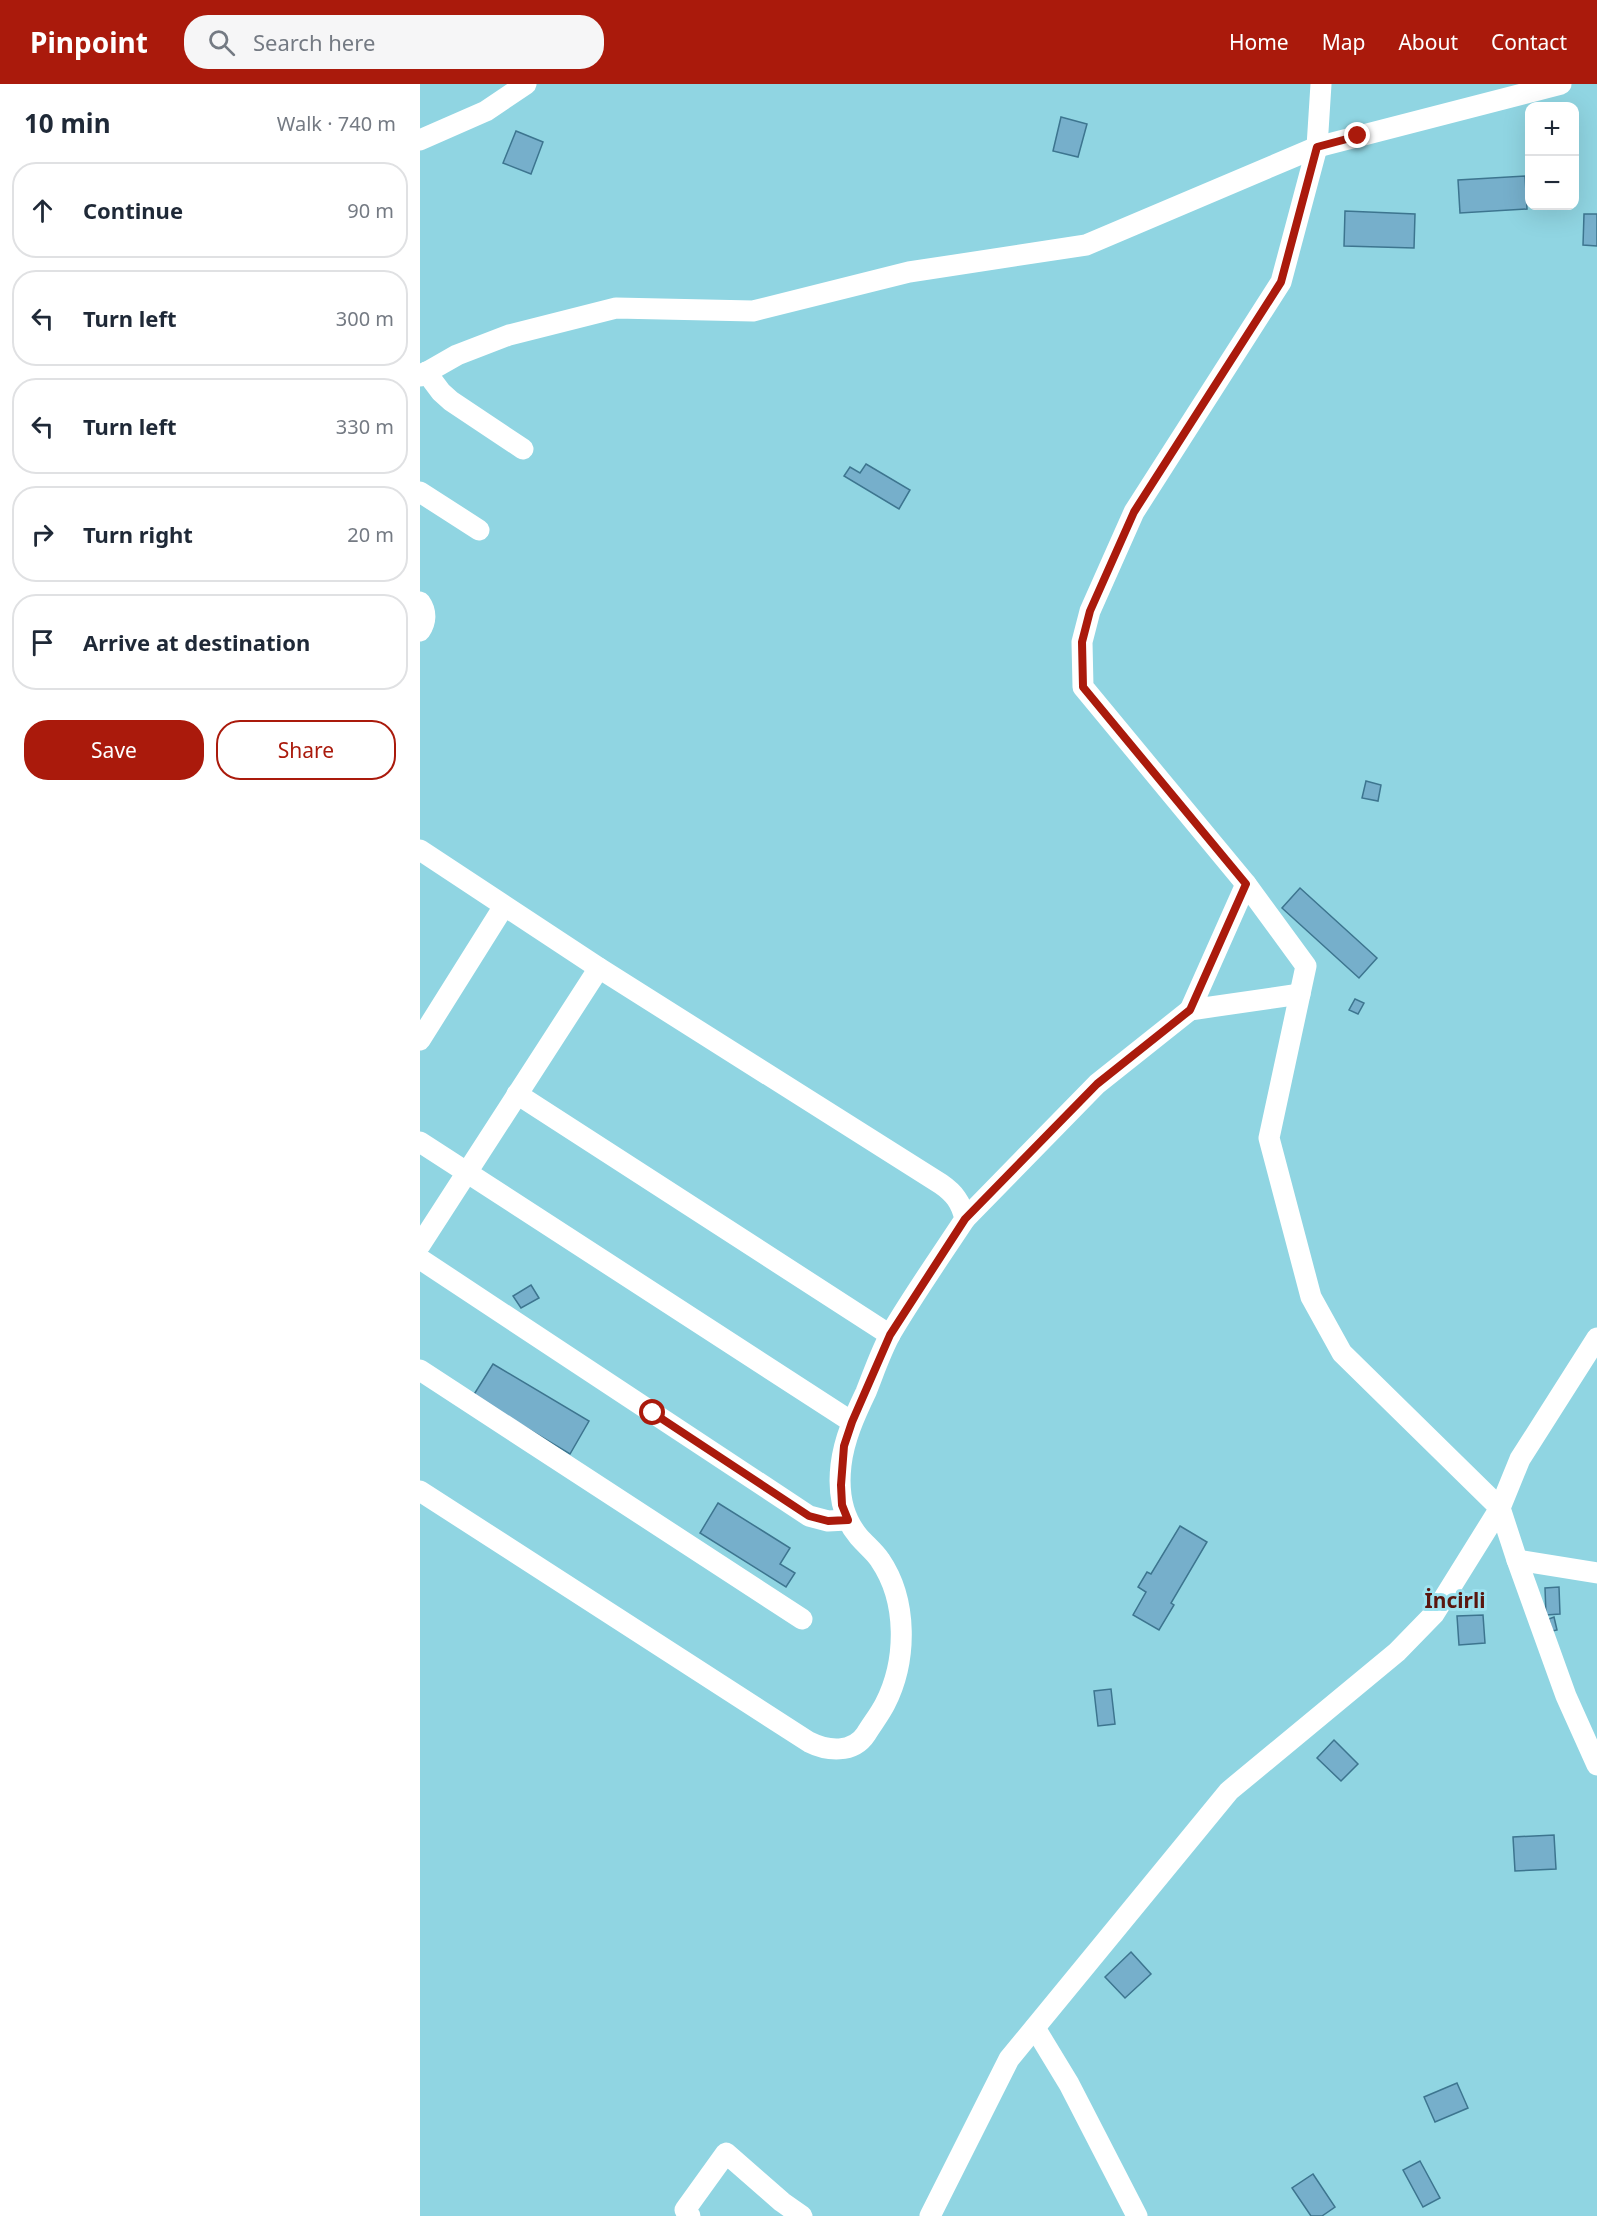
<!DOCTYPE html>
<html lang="en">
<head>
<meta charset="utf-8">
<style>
  :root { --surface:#fff; --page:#f6f6f7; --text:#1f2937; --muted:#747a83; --line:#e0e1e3; --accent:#aa1a0c }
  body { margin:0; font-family:"Noto Sans",sans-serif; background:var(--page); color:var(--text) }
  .controls { position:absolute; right:18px; top:18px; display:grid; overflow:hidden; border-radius:12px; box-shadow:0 6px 24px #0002 }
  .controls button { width:54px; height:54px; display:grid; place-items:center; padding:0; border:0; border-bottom:2px solid var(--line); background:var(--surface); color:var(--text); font:30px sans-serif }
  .stop { position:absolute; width:18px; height:18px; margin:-14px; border:4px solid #aa1a0c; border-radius:50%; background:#fff }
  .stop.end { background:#aa1a0c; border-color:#fff; box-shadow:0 2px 6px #0008 }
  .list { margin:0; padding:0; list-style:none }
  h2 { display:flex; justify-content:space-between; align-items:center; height:78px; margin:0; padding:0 24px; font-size:26px }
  h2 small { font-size:20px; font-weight:400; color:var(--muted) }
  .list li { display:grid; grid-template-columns:39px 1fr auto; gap:18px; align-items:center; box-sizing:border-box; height:96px; margin:0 12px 12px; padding:0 12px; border:2px solid var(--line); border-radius:24px }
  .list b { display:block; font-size:22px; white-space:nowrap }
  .list em { font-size:20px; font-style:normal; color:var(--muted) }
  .actions { display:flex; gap:12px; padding:18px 24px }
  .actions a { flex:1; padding:14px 0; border:2px solid var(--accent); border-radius:24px; text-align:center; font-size:21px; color:var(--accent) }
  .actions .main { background:var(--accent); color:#fff }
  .icon { flex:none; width:33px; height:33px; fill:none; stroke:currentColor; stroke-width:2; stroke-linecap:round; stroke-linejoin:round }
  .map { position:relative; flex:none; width:1177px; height:2132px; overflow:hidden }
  header { display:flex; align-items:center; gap:36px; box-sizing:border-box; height:84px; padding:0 30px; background:var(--accent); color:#fff }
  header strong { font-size:28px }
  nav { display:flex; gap:33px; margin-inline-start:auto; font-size:21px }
  .search { width:420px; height:54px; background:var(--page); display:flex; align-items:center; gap:15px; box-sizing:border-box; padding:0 21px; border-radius:24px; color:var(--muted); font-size:22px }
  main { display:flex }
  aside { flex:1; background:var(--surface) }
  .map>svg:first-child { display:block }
  .building { fill:#76afcb; stroke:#3d758f; stroke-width:1.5 }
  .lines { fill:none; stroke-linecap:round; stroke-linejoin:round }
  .minor { stroke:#fff; stroke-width:21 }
  .route { stroke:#aa1a0c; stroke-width:8 }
  .labels { text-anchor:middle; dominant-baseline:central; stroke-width:6; stroke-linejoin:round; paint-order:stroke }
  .neighbourhood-label { font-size:21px; font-weight:bold; fill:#5a160e; stroke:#9de2ef }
</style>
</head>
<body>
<header>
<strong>Pinpoint</strong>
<div class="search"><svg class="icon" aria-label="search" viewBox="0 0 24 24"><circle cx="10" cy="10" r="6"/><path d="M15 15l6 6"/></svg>Search here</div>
<nav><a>Home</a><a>Map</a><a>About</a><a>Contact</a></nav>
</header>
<main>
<aside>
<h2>10 min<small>Walk · 740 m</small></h2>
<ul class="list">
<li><svg class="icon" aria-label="ahead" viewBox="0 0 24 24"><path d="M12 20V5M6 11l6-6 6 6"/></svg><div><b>Continue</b></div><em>90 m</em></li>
<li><svg class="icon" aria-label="left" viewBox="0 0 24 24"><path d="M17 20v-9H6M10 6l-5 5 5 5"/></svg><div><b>Turn left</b></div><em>300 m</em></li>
<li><svg class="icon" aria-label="left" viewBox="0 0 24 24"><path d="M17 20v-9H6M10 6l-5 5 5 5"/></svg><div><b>Turn left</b></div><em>330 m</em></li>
<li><svg class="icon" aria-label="right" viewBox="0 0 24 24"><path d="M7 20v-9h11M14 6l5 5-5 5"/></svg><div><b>Turn right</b></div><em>20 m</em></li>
<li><svg class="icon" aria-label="arrive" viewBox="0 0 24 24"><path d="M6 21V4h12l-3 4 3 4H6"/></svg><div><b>Arrive at destination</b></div></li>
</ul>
<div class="actions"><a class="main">Save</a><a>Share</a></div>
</aside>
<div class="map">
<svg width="1177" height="2132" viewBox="0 0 1177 2132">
  <rect width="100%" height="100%" fill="#90d5e2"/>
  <g class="building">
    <polygon points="641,33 667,40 658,73 633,67"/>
    <polygon points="96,47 123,58 111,90 83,79"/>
    <polygon points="1105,92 1107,125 1040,129 1038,96"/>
    <polygon points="925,127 995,130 994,164 924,162"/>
    <polygon points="1164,130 1177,130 1177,162 1163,161"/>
    <polygon points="446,380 490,406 479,425 424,392 430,383 440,389"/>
    <polygon points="946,697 961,701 958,717 942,714"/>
    <polygon points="880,804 957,874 939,894 862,824"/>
    <polygon points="935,915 944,919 938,930 929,926"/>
    <polygon points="111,1201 119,1214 101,1224 93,1212"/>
    <polygon points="73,1280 169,1337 150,1370 53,1312"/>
    <polygon points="298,1419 370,1464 360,1480 375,1489 366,1503 280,1449"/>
    <polygon points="760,1442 787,1458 751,1519 754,1521 739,1546 713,1531 726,1508 718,1503 727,1488 731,1490"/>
    <polygon points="1139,1503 1140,1530 1126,1531 1125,1504"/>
    <polygon points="1063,1531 1065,1559 1039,1561 1037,1532"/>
    <polygon points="1134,1533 1137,1546 1132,1547 1129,1535"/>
    <polygon points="691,1605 695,1640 678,1642 674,1607"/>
    <polygon points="914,1656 938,1680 921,1697 897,1674"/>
    <polygon points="1134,1751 1136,1785 1095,1787 1093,1753"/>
    <polygon points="711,1868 731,1890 705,1914 685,1893"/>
    <polygon points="1037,1999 1048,2024 1015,2038 1004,2013"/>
    <polygon points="1000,2077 1020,2114 1003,2123 983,2086"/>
    <polygon points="893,2090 915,2123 902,2132 891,2132 872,2104"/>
  </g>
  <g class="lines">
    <g class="minor">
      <polyline points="0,56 66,27 106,0"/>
      <polyline points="6,288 21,308 31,317 103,365"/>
      <polyline points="0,292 37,271 89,251 196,224 333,227 489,188 666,161 897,63 1141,0"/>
      <polyline points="0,408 59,446"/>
      <path d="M0,518C7,528 6,538 0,547"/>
      <path d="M0,766L179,884L521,1100C534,1109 541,1118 545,1135C520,1173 494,1210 471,1249C461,1267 454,1288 446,1308C435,1331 424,1355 421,1381C418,1407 421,1432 439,1453C446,1461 455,1468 460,1476C488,1517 487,1577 465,1620C460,1630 452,1640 446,1650C433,1670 407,1667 389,1658L0,1407"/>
      <polyline points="826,800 770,926 880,910"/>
      <polyline points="0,956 84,822"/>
      <polyline points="97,1010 470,1251"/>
      <polyline points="0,1058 432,1338"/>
      <polyline points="545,1135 677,1000 770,926"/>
      <polyline points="0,1161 179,884"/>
      <polyline points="0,1175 389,1432 408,1437 427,1436"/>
      <polyline points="1177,1254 1100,1375 1080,1424 1097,1476 1146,1612 1177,1681"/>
      <polyline points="0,1286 382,1535"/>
      <polyline points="1097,1476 1177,1489"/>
      <polyline points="615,1944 649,2000 717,2132"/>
      <polyline points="270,2132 265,2126 306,2069 362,2118 382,2132"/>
      <polyline points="510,2132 589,1975 809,1707 977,1568 1014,1530 1080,1424 922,1269 891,1213 849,1054 886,882 826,800 663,603 662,558 670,527 714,428 861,198 897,63 901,0"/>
    </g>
  </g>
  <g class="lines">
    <polyline class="route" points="233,1329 389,1432 408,1437 428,1436 422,1421 421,1401 424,1362 432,1338 470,1251 545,1135 677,1000 770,926 826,800 663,603 662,558 670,527 714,428 861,198 897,63 938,52"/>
  </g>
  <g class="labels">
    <g class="neighbourhood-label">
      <text x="1035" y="1516">İncirli</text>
    </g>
  </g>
</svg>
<div class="controls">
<button>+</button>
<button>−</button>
</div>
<div class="stop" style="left:233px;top:1329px"></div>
<div class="stop end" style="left:938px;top:52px"></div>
</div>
</main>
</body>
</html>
